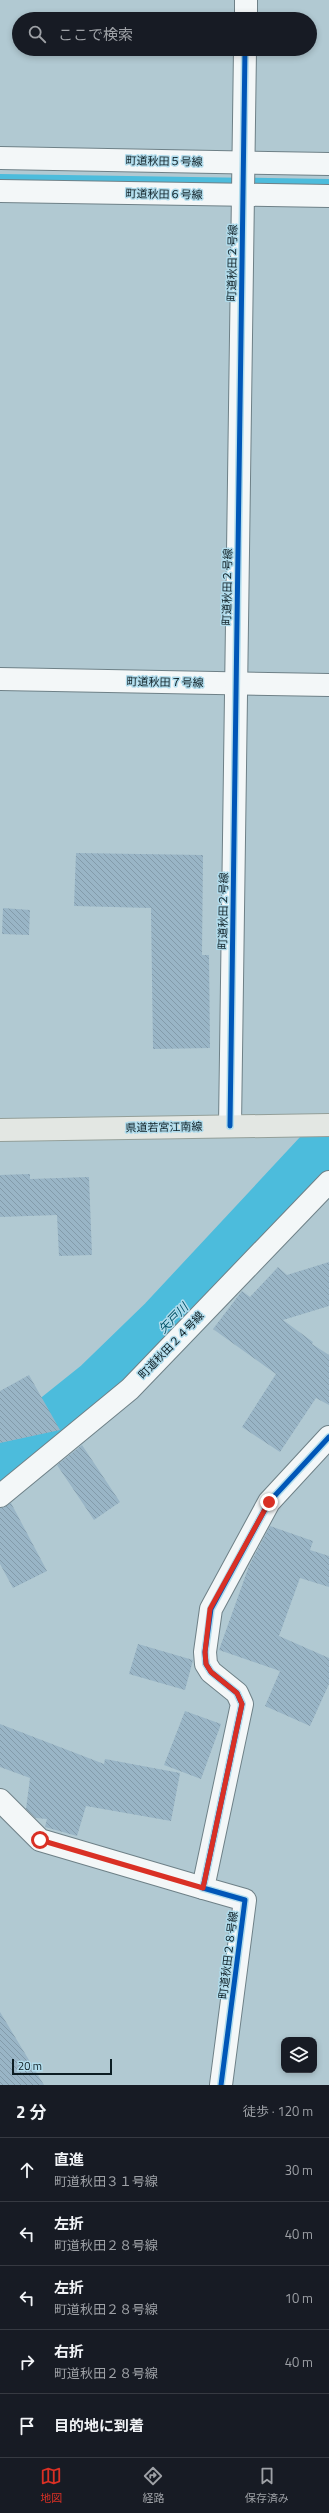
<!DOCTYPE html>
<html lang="ja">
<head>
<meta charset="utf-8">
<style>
  :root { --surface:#171b24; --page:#20242c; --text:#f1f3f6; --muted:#9ea1a6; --line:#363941; --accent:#d93025 }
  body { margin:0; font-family:"Titillium Web","Noto Sans JP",sans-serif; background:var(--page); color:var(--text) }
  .controls { position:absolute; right:12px; bottom:12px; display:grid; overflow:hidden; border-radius:8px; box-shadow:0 2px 6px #0003 }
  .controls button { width:36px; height:36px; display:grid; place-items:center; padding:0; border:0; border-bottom:1px solid var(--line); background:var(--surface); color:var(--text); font:20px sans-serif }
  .scale { position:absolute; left:12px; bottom:10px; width:100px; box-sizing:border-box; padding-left:4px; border:2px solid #0c1d23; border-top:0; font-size:11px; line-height:14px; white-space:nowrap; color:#0c1d23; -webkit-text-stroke:3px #b1dcec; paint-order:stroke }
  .stop { position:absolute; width:12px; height:12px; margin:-9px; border:3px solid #d93025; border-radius:50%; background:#fff }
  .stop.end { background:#d93025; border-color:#fff; box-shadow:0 1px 4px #0008 }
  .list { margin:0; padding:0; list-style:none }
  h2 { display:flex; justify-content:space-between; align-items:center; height:52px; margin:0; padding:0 16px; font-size:17px }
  h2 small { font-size:13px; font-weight:400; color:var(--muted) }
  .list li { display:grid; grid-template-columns:26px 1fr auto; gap:12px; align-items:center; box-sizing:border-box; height:64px; padding:0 16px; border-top:1px solid var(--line) }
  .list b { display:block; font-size:15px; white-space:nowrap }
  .list p { margin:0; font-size:13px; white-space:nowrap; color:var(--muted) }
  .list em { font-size:13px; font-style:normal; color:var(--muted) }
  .icon { flex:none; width:22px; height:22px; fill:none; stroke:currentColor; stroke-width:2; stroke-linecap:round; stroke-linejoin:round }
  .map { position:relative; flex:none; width:329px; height:2085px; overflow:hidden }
  .search { position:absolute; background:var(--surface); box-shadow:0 2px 6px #0003; left:12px; right:12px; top:12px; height:44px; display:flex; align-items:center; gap:10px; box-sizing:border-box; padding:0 14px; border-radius:22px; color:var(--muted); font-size:15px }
  .sheet { height:372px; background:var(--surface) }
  nav { display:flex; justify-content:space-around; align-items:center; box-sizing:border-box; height:56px; border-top:1px solid var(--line); background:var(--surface); font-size:11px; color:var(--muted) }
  nav a { display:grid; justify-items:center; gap:2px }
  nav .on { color:var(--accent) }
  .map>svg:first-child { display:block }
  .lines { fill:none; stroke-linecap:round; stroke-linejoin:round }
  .stream { stroke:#4cbcdc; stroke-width:10 }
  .river { stroke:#4cbcdc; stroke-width:60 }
  .building { fill:url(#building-back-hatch) }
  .minor-casing { stroke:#6e8087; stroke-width:24 }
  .major-casing { stroke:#949f99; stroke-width:24 }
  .minor { stroke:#f3f7f8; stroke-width:22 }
  .major { stroke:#e3e7e3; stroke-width:22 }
  .cycleway-casing { stroke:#b1dcec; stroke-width:8 }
  .cycleway { stroke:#0057b8; stroke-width:5 }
  .route { stroke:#d93025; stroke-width:5 }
  .labels { text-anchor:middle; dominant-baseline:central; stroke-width:3; stroke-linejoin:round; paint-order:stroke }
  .street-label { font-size:11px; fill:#0c1d23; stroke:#b1dcec }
  .water-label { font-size:12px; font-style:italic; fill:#005267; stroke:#b1dcec }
</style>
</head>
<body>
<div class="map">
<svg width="329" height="2085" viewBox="0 0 329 2085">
  <defs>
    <pattern id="building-back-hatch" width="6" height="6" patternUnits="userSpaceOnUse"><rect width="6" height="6" fill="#99b5c6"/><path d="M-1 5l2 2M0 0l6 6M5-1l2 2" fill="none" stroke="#839baa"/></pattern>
  </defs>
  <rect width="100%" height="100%" fill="#b1c9d2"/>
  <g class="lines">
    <polyline class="stream" points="0,179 329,184"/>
    <polyline class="river" points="0,1469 100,1389 167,1324 329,1150"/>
  </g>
  <g class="building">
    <polygon points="76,853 203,855 202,955 209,955 210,1048 153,1049 151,908 74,906"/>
    <polygon points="3,908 30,910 29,935 2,934"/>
    <polygon points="30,1174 30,1179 89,1177 92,1255 59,1256 57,1215 0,1217 0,1175"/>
    <polygon points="329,1262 329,1306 283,1320 313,1342 312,1344 329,1355 329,1405 316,1398 280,1452 242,1427 276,1374 213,1329 242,1291 250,1297 278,1267 287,1275"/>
    <polygon points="29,1375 60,1430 0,1443 0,1391"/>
    <polygon points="82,1445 120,1502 94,1520 57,1465"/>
    <polygon points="11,1503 47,1571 13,1588 0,1564 0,1508"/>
    <polygon points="270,1526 313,1541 310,1550 329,1556 329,1587 300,1578 279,1636 329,1658 329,1684 310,1726 265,1706 280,1671 219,1650 249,1566"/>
    <polygon points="138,1644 193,1660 185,1690 129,1674"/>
    <polygon points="185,1711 221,1724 201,1779 164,1765"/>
    <polygon points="0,1724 104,1764 105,1759 180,1773 171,1821 86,1806 77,1836 45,1827 47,1819 36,1818 26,1809 30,1778 0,1767"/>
    <polygon points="0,2012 44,2085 0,2085"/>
  </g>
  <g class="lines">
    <g class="minor-casing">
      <g id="minor">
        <polyline points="246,19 246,0"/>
        <polyline points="0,158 329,164"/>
        <polyline points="0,191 329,196"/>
        <polyline points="0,679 329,685"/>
        <polyline points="230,1126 245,49"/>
        <polyline points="0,1496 130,1389 329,1182"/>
        <polyline points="0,1800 40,1840 203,1888"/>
        <polyline points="221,2085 245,1900 203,1888 242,1704 237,1693 211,1672 206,1664 205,1652 211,1609 269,1502 329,1437"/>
      </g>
    </g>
    <g class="major-casing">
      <polyline id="major" points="0,1130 329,1125"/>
    </g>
    <use href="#minor" class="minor"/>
    <use href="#major" class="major"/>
    <g class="cycleway-casing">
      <g id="cycleway">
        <polyline points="230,1126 245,49"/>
        <polyline points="221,2085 245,1900 203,1888 242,1704 237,1693 211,1672 206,1664 205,1652 211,1609 269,1502 329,1437"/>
      </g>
    </g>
    <use href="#cycleway" class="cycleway"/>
  </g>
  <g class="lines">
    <polyline class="route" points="40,1840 203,1888 242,1704 237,1693 211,1672 206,1664 205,1652 210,1609 269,1502"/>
  </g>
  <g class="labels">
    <g class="street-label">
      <text transform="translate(164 161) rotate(1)">町道秋田５号線</text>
      <text transform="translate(164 194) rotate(1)">町道秋田６号線</text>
      <text transform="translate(232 263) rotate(-89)">町道秋田２号線</text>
      <text transform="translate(227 587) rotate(-89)">町道秋田２号線</text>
      <text transform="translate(165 682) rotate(1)">町道秋田７号線</text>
      <text transform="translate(223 911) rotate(-89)">町道秋田２号線</text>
      <text transform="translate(164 1127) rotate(-1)">県道若宮江南線</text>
      <text transform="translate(171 1345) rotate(-46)">町道秋田２４号線</text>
      <text transform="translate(228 1955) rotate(-83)">町道秋田２８号線</text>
    </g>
    <g class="water-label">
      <text transform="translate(173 1318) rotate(-46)">矢戸川</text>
    </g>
  </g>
</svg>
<div class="controls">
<button><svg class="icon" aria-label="layers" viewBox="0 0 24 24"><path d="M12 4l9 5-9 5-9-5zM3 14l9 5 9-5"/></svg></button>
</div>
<div class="scale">20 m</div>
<div class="stop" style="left:40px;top:1840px"></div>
<div class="stop end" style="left:269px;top:1502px"></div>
<div class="search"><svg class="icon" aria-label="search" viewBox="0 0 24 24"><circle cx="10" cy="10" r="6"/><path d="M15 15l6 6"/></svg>ここで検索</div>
</div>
<section class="sheet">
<h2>2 分<small>徒歩 · 120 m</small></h2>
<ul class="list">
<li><svg class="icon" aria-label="ahead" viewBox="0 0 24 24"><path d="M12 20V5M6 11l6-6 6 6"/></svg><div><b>直進</b><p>町道秋田３１号線</p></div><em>30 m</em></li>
<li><svg class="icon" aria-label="left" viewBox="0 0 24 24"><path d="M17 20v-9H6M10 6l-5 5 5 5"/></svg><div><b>左折</b><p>町道秋田２８号線</p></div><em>40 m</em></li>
<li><svg class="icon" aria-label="left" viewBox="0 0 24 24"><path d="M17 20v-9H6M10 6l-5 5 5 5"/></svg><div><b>左折</b><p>町道秋田２８号線</p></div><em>10 m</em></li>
<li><svg class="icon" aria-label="right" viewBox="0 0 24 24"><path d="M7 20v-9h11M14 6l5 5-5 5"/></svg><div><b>右折</b><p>町道秋田２８号線</p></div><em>40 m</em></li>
<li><svg class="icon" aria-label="arrive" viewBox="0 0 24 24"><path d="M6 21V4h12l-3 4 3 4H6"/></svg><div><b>目的地に到着</b></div></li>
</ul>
</section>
<nav>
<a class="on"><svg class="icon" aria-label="map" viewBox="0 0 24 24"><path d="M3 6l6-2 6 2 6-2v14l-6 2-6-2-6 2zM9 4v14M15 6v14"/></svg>地図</a>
<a><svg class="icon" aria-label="directions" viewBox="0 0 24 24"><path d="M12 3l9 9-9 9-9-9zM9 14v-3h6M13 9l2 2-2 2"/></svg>経路</a>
<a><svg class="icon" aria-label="saved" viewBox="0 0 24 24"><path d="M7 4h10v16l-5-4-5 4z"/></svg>保存済み</a>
</nav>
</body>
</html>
